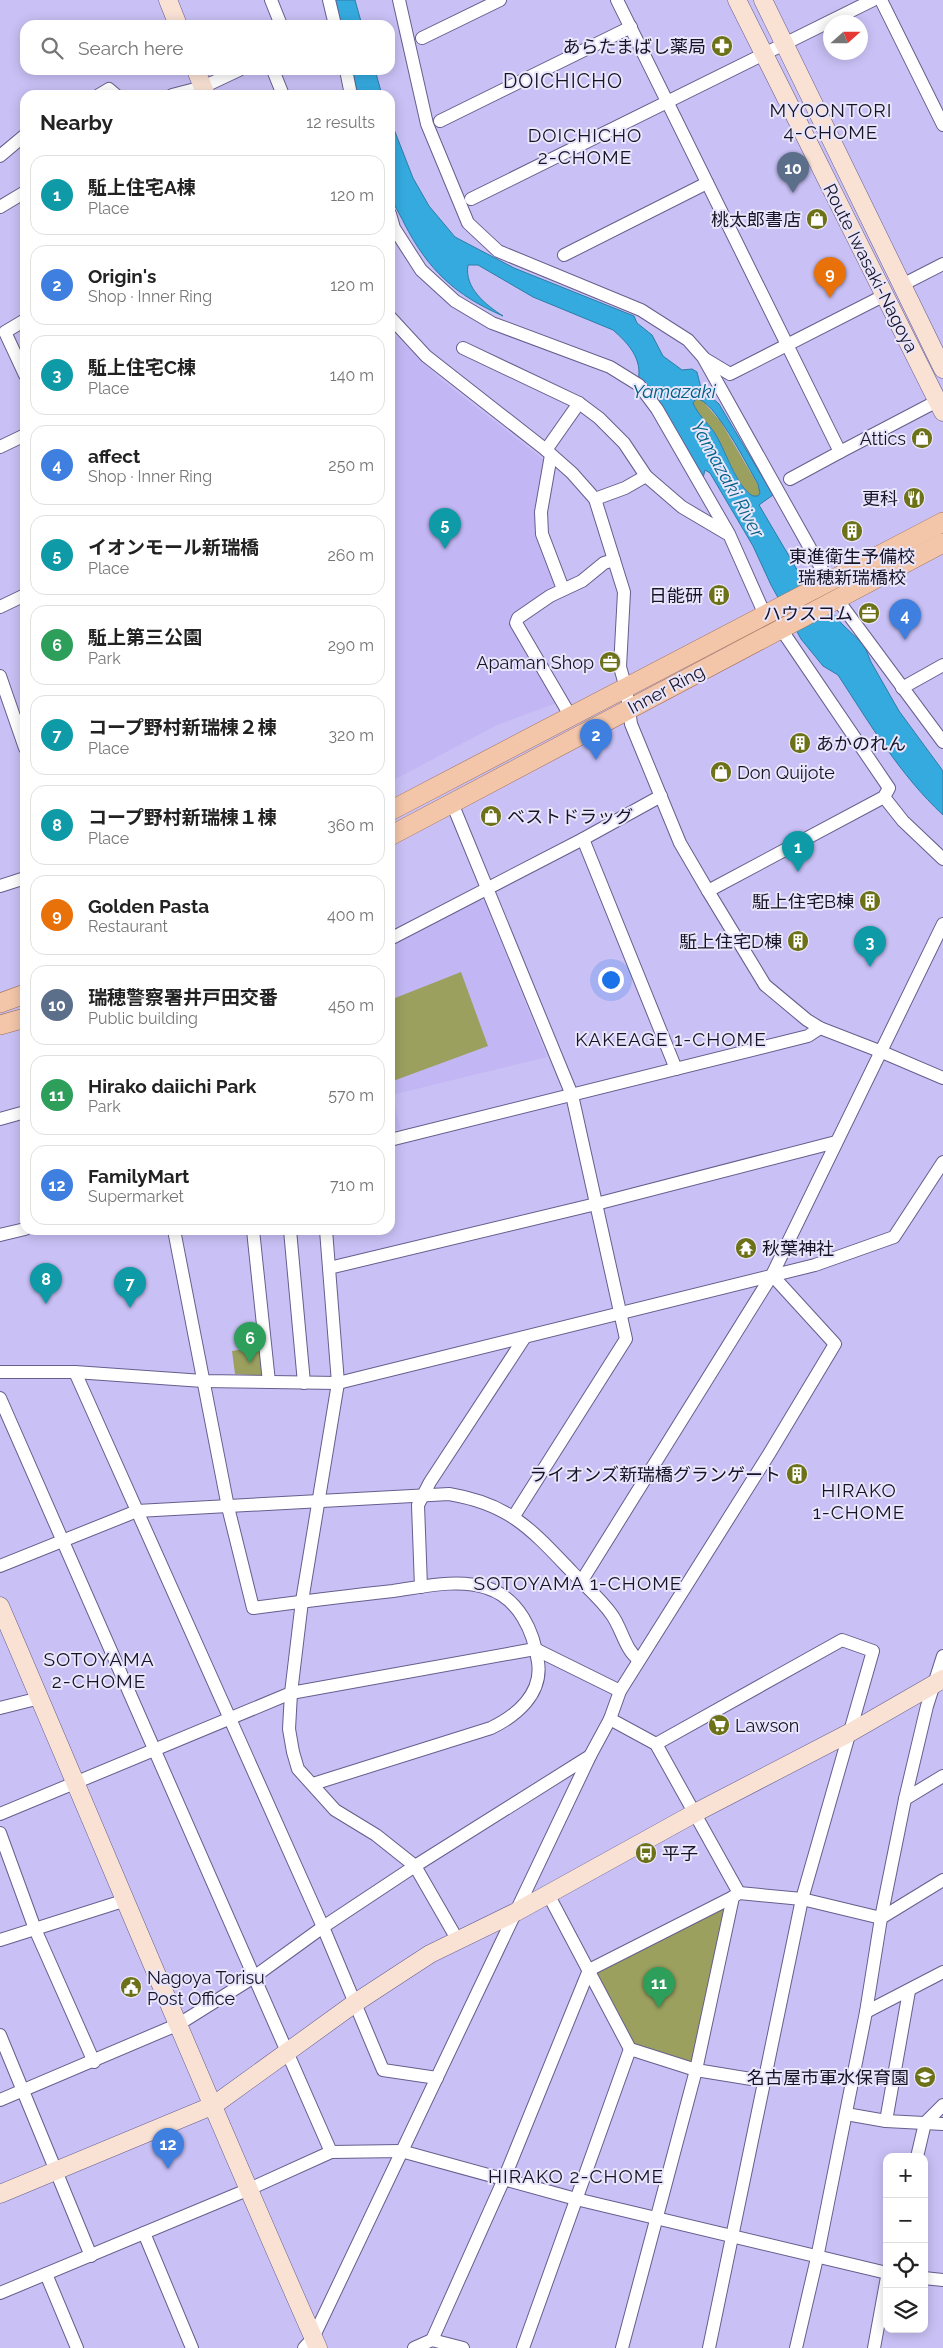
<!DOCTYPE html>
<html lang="en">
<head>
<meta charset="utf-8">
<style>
  :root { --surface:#fff; --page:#f6f6f6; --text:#222; --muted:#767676; --line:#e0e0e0; --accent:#db2777 }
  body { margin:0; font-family:Raleway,"Noto Sans JP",sans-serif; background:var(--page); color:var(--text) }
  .controls { position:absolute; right:15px; bottom:15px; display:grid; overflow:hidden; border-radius:10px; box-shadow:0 2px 12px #0003 }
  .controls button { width:45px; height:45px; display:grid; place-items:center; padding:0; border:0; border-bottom:1px solid var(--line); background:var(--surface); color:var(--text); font:25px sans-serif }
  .compass { position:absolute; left:823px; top:15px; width:45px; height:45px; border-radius:50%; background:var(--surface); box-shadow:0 2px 12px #0003; rotate:69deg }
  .you { position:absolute; left:610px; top:979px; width:18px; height:18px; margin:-12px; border:4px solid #fff; border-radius:50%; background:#1a73e8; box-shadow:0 0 0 8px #1a73e833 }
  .badge { display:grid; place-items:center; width:32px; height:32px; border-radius:50%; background:var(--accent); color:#fff; font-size:16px; font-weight:700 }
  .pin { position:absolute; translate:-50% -41px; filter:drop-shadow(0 1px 2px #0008) }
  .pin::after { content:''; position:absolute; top:26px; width:18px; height:15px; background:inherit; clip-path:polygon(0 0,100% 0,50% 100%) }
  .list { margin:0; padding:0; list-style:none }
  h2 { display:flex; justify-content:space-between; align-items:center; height:65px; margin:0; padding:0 20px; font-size:21px }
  h2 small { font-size:16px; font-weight:400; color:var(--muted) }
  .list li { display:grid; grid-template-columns:32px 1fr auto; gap:15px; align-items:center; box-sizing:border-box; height:80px; margin:0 10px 10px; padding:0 10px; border:1px solid var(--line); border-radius:15px }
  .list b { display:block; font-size:19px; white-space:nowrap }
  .list p { margin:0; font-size:16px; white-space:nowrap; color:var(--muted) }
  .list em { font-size:16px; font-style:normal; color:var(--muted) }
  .icon { flex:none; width:28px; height:28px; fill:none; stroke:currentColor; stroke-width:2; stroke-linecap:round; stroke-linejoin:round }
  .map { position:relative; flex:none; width:943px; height:2348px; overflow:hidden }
  .search { position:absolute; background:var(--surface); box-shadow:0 2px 12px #0003; left:20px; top:20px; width:375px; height:55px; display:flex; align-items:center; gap:12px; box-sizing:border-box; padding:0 18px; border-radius:15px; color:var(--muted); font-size:19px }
  .panel { position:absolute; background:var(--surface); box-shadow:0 2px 12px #0003; left:20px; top:90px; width:375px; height:1145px; border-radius:15px }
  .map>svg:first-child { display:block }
  .built { fill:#c2b7f4 }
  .green { fill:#9ba05f }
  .water { fill:#35aadf; stroke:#2c7da8; fill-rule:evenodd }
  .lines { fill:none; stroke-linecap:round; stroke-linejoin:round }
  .street-casing { stroke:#675e8d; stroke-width:14 }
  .secondary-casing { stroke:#675e8d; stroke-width:19 }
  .primary-casing { stroke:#a16f57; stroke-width:20 }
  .street { stroke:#fff; stroke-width:12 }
  .secondary { stroke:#f9e2d4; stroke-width:18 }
  .primary { stroke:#f3c6aa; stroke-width:19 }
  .labels { text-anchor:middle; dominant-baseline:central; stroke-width:4; stroke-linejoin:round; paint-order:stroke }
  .poi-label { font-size:18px; fill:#171326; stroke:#e9e6fc; text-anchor:end }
  .street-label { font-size:18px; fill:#171326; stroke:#e9e6fc }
  .neighbourhood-label { font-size:19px; letter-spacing:1px; fill:#171326; stroke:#e9e6fc }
  .water-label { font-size:19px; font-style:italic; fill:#026083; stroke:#e9e6fc }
  .quarter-label { font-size:20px; letter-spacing:1px; fill:#171326; stroke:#e9e6fc }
</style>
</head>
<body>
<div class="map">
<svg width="943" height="2348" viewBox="0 0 943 2348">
  <rect width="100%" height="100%" fill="#c9c0f5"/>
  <g class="built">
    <polygon points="390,330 440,379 544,460 536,515 556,582 552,587 512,614 511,623 557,703 497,725 390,782"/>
    <polygon points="476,899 485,902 547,1057 392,1095 401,1129 390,1131 390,946"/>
  </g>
  <g class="green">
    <path d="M696,399H701L721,422L758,485L760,493L758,496H753C737,487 725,448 714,432C707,422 698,415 693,403Z"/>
    <polygon points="461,972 488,1046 393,1081 390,1080 390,1000"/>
    <polygon points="265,1346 269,1376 235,1374 232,1351"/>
    <polygon points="730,1898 694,2066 631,2046 592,1970"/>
  </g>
  <g class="water">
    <polygon points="334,0 355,0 362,25 340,25"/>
    <polygon points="352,70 375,70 382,95 358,95"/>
    <path d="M390,119L413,178L429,206L455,237L514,268L634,316L637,323L652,335L663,356L682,370L692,369L697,372L701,388L719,404L773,495L759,505L799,573L842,624L864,645L871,662L899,711L943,771V815C900,775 870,724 838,675L823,666L801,639L771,585L753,546L710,473L705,470L703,478L638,381C643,359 628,343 613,330L533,297L478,265H468C464,288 486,305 503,316C455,295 428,270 404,223C400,214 392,203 390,192C386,175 390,138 390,119ZM696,399C713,397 749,469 758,484L760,493L758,496H753C736,487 725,448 714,432C707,422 698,415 693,403Z"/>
  </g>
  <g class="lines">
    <g class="street-casing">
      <g id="street">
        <polyline points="271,0 281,25"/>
        <polyline points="329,0 335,25"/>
        <polyline points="399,0 427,124 468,223 498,251 641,310 688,340 703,357 829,582"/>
        <polyline points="617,0 840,452 943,398"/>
        <polyline points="881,0 943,125"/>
        <polyline points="422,38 500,0"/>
        <polyline points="273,70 283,95"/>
        <polyline points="346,70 351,95"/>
        <polyline points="99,95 109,89 116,95"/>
        <polyline points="172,95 203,87 239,70"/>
        <polyline points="440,121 631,27"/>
        <polyline points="0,156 25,135"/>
        <polyline points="471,199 873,0"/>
        <polyline points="0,207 25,192"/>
        <polyline points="390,214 394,228 421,270 455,301 492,323 610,367 639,385 657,409 729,534 765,615"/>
        <polyline points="564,255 707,183"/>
        <polyline points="902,285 943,264"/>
        <polyline points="390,317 426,356 546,450 572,473 595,499 624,592 620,667 626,688 631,724 680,843 708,891 884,797 889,788 781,629"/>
        <polyline points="25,320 5,332 25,375"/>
        <polyline points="463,348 579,403 599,418 624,443 646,476 682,507 726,533"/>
        <polyline points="705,359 730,374 885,295"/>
        <polyline points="0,447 25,435"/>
        <polyline points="546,450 579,403"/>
        <polyline points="551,455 541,512 542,534 563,589"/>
        <polyline points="790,479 840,452"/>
        <polyline points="595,499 625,488 646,476"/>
        <polyline points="837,599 943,742"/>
        <polyline points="0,607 25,595"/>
        <polyline points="0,676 25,748"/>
        <polyline points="902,688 943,665"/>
        <polyline points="571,717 516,623 518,618 550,596 582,581 604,563 614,560"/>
        <polyline points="884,797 903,821 943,859"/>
        <polyline points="452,803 572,1095 626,1339 514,1516"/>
        <polyline points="583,839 676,1069"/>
        <polyline points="0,886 25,878"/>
        <polyline points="708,891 765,985 807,1020 820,1028 882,1052 943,1078"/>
        <polyline points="390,939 583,839 661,796"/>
        <polyline points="0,1119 25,1112"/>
        <polyline points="390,1140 808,1036 820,1028"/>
        <path d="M174,1230L228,1507L253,1608C299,1602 346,1596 393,1591C422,1587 458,1578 487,1588C519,1598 534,1632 538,1662C543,1694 516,1716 491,1728L313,1784"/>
        <polyline points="253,1230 269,1382"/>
        <polyline points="290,1230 304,1383"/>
        <polyline points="326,1230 338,1383 302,1601 291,1693 289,1729 293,1752 298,1769 335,1810 376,1835 415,1866 457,1939"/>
        <polyline points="0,1235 25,1229"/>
        <polyline points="329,1268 596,1204 836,1142"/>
        <polyline points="0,1372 75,1372 203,1381 338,1383 815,1265 894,1237 943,1162"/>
        <polyline points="75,1372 323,1927 383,2070 437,2078"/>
        <polyline points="0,1398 331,2152"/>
        <path d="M0,1566L137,1511L449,1494C510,1504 532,1530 572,1572C585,1586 601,1599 612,1615C622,1629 625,1650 639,1660"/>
        <polyline points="581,1582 772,1275"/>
        <polyline points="421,1587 418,1505 430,1482 525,1337"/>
        <polyline points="0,1708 40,1698"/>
        <polyline points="610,1719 656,1744 739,1893"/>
        <polyline points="656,1744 842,1640 873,1651 802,1899 709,2348"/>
        <polyline points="905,1799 943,1776"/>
        <polyline points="0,1814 291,1693 535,1649 620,1691"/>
        <polyline points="0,1833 35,1929 94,2062"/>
        <polyline points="548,1894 630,2049 696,2070 764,2081"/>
        <polyline points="0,1940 126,1900"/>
        <polyline points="866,2012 943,1972"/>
        <polyline points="0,2035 91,2256"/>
        <polyline points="0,2100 179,2024 254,1977 323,1927 415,1866 590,1756"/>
        <polyline points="846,2114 886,2121 943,2124"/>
        <polyline points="886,2121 909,1991"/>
        <polyline points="917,2157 925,2123 943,2105"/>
        <polyline points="144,2233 192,2348"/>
        <polyline points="46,2274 77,2348"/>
        <polyline points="924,2278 943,2280"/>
        <polyline points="0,2293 247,2190 331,2152 401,2151 576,2199 887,2273"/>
        <polyline points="432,2340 504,2179 589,1970 733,1897"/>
        <polyline points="304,2348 313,2338 590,1756 610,1719 620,1691 769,1454 835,1344 772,1275 943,924"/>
        <polyline points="414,2348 432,2340 463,2348"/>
        <polyline points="523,2348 630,2049"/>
        <polyline points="622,2348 696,2070 733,1897 739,1893 802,1899 881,1918 943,1880"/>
        <polyline points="796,2348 817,2258 866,2012 881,1918 905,1799 927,1706 943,1656"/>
        <polyline points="874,2348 887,2277"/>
      </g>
    </g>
    <g class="secondary-casing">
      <g id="secondary">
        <polyline points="168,0 178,25"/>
        <polyline points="737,0 943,412"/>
        <polyline points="763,0 943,369"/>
        <polyline points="196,70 206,95"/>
        <path d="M0,1606C106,1853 209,2102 318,2348"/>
        <polyline points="0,2194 214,2105 355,2003 430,1954 516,1912 695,1813 851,1732 943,1679"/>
      </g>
    </g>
    <g class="primary-casing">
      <g id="primary">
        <polyline points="390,811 943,522"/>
        <polyline points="390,836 943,543"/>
        <polyline points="0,1003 25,994"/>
        <polyline points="0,1025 25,1018"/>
      </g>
    </g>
    <use href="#street" class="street"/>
    <use href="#secondary" class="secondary"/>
    <use href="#primary" class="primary"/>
  </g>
  <defs>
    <g id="pharmacy-disc" transform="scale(1.125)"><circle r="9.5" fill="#6d7218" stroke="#e9e6fc"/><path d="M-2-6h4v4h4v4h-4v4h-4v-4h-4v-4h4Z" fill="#fff"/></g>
    <g id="shop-disc" transform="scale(1.125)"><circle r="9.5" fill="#6d7218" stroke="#e9e6fc"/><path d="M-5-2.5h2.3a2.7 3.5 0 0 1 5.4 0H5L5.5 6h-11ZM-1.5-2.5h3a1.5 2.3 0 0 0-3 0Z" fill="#fff"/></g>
    <g id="restaurant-disc" transform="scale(1.125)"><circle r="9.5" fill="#6d7218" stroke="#e9e6fc"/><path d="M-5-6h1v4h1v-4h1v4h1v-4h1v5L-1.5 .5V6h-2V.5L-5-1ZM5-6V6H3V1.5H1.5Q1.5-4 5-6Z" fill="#fff"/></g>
    <g id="building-disc" transform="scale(1.125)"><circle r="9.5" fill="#6d7218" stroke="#e9e6fc"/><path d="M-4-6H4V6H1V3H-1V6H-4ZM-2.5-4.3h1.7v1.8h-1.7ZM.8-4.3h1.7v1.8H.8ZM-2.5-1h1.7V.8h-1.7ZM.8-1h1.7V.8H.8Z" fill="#fff"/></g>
    <g id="office-disc" transform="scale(1.125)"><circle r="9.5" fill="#6d7218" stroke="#e9e6fc"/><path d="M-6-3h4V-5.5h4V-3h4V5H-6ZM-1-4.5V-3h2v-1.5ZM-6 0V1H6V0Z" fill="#fff"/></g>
    <g id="temple-disc" transform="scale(1.125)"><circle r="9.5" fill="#6d7218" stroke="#e9e6fc"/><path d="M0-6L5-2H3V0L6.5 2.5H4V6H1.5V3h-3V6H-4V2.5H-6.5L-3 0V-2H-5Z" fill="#fff"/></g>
    <g id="supermarket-disc" transform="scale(1.125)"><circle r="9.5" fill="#6d7218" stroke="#e9e6fc"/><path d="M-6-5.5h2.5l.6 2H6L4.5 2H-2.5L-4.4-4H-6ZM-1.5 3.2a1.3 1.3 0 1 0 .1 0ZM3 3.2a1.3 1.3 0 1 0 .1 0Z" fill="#fff"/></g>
    <g id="bus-disc" transform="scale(1.125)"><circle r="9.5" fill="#6d7218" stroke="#e9e6fc"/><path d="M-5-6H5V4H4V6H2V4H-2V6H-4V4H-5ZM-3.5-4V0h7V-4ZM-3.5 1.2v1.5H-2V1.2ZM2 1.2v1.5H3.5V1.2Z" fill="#fff"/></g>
    <g id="civic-disc" transform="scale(1.125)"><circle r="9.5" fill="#6d7218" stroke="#e9e6fc"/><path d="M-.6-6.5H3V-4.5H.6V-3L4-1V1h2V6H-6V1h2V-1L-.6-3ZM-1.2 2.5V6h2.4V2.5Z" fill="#fff"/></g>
    <g id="school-disc" transform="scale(1.125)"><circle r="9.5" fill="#6d7218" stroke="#e9e6fc"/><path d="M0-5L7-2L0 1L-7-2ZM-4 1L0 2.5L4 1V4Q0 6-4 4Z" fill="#fff"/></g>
  </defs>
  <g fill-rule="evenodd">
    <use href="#pharmacy-disc" x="722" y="46"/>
    <use href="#shop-disc" x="817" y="219"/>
    <use href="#shop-disc" x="922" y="438"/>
    <use href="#restaurant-disc" x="914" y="498"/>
    <use href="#building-disc" x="852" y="531"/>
    <use href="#building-disc" x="719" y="595"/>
    <use href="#office-disc" x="869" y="613"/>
    <use href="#office-disc" x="610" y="662"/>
    <use href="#building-disc" x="800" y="743"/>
    <use href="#shop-disc" x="721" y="772"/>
    <use href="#shop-disc" x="491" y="816"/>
    <use href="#building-disc" x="870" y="901"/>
    <use href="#building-disc" x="798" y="941"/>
    <use href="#temple-disc" x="746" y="1248"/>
    <use href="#building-disc" x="797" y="1474"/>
    <use href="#supermarket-disc" x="719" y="1725"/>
    <use href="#bus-disc" x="646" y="1853"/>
    <use href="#civic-disc" x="131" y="1987"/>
    <use href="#school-disc" x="925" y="2077"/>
  </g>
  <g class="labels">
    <g class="poi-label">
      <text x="706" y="46">あらたまばし薬局</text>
      <text x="801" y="219">桃太郎書店</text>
      <text x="906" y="438">Attics</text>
      <text x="898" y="498">更科</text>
      <text x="852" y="556" text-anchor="middle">東進衛生予備校<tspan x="852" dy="21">瑞穂新瑞橋校</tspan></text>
      <text x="703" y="595">日能研</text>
      <text x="853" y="613">ハウスコム</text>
      <text x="594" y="662">Apaman Shop</text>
      <text x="816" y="743" text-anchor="start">あかのれん</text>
      <text x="737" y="772" text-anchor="start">Don Quijote</text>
      <text x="507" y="816" text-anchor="start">ベストドラッグ</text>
      <text x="854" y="901">駈上住宅B棟</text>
      <text x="782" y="941">駈上住宅D棟</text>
      <text x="762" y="1248" text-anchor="start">秋葉神社</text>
      <text x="781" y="1474">ライオンズ新瑞橋グランゲート</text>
      <text x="735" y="1725" text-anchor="start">Lawson</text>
      <text x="662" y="1853" text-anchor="start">平子</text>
      <text x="147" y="1977" text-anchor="start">Nagoya Torisu<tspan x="147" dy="21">Post Office</tspan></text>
      <text x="909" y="2077">名古屋市軍水保育園</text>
    </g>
    <g class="street-label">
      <text transform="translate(871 268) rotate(63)">Route Iwasaki-Nagoya</text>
      <text transform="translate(666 689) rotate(-28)">Inner Ring</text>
    </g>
    <g class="neighbourhood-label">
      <text x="831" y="110">MYOONTORI<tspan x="831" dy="22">4-CHOME</tspan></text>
      <text x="585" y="135">DOICHICHO<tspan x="585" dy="22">2-CHOME</tspan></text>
      <text x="671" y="1039">KAKEAGE 1-CHOME</text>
      <text x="859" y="1490">HIRAKO<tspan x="859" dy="22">1-CHOME</tspan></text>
      <text x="578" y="1583">SOTOYAMA 1-CHOME</text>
      <text x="99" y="1659">SOTOYAMA<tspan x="99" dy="22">2-CHOME</tspan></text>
      <text x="576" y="2176">HIRAKO 2-CHOME</text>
    </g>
    <g class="water-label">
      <text x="674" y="391">Yamazaki</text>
      <text transform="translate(728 479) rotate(61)">Yamazaki River</text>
    </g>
    <g class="quarter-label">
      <text x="563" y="81">DOICHICHO</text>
    </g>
  </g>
</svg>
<div class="controls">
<button>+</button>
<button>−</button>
<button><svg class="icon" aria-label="locate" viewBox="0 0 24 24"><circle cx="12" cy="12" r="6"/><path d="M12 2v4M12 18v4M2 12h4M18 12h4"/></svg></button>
<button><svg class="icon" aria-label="layers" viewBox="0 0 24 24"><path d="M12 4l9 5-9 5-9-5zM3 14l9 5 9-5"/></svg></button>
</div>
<svg class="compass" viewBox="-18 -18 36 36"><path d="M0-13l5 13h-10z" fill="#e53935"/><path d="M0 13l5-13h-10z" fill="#767676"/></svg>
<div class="you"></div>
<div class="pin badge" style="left:798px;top:872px;background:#0f9aa8">1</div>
<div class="pin badge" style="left:596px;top:760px;background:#3f7fe0">2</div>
<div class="pin badge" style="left:870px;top:967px;background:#0f9aa8">3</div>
<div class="pin badge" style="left:905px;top:640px;background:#3f7fe0">4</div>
<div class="pin badge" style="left:445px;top:549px;background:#0f9aa8">5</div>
<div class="pin badge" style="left:250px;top:1363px;background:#2e9e5b">6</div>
<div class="pin badge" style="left:130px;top:1308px;background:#0f9aa8">7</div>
<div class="pin badge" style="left:46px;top:1304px;background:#0f9aa8">8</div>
<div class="pin badge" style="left:830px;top:298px;background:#e8710a">9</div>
<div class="pin badge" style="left:793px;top:193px;background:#5c6f8a">10</div>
<div class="pin badge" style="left:659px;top:2008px;background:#2e9e5b">11</div>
<div class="pin badge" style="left:168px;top:2169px;background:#3f7fe0">12</div>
<div class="search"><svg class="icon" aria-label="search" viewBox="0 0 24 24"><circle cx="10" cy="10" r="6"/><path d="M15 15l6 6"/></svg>Search here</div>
<section class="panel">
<h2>Nearby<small>12 results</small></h2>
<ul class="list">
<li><span class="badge" style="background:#0f9aa8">1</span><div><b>駈上住宅A棟</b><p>Place</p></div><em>120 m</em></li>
<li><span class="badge" style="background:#3f7fe0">2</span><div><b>Origin's</b><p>Shop · Inner Ring</p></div><em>120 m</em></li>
<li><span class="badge" style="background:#0f9aa8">3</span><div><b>駈上住宅C棟</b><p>Place</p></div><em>140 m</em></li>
<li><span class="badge" style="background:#3f7fe0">4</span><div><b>affect</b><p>Shop · Inner Ring</p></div><em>250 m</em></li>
<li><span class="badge" style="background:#0f9aa8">5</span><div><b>イオンモール新瑞橋</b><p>Place</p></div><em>260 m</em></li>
<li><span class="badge" style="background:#2e9e5b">6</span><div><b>駈上第三公園</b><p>Park</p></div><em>290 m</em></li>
<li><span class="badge" style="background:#0f9aa8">7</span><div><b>コープ野村新瑞棟２棟</b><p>Place</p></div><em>320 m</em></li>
<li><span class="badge" style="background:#0f9aa8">8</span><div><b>コープ野村新瑞棟１棟</b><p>Place</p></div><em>360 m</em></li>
<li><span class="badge" style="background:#e8710a">9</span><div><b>Golden Pasta</b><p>Restaurant</p></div><em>400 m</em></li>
<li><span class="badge" style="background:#5c6f8a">10</span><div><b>瑞穂警察署井戸田交番</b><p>Public building</p></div><em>450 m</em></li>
<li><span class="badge" style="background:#2e9e5b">11</span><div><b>Hirako daiichi Park</b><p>Park</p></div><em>570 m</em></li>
<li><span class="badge" style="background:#3f7fe0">12</span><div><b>FamilyMart</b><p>Supermarket</p></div><em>710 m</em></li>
</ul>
</section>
</div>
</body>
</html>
